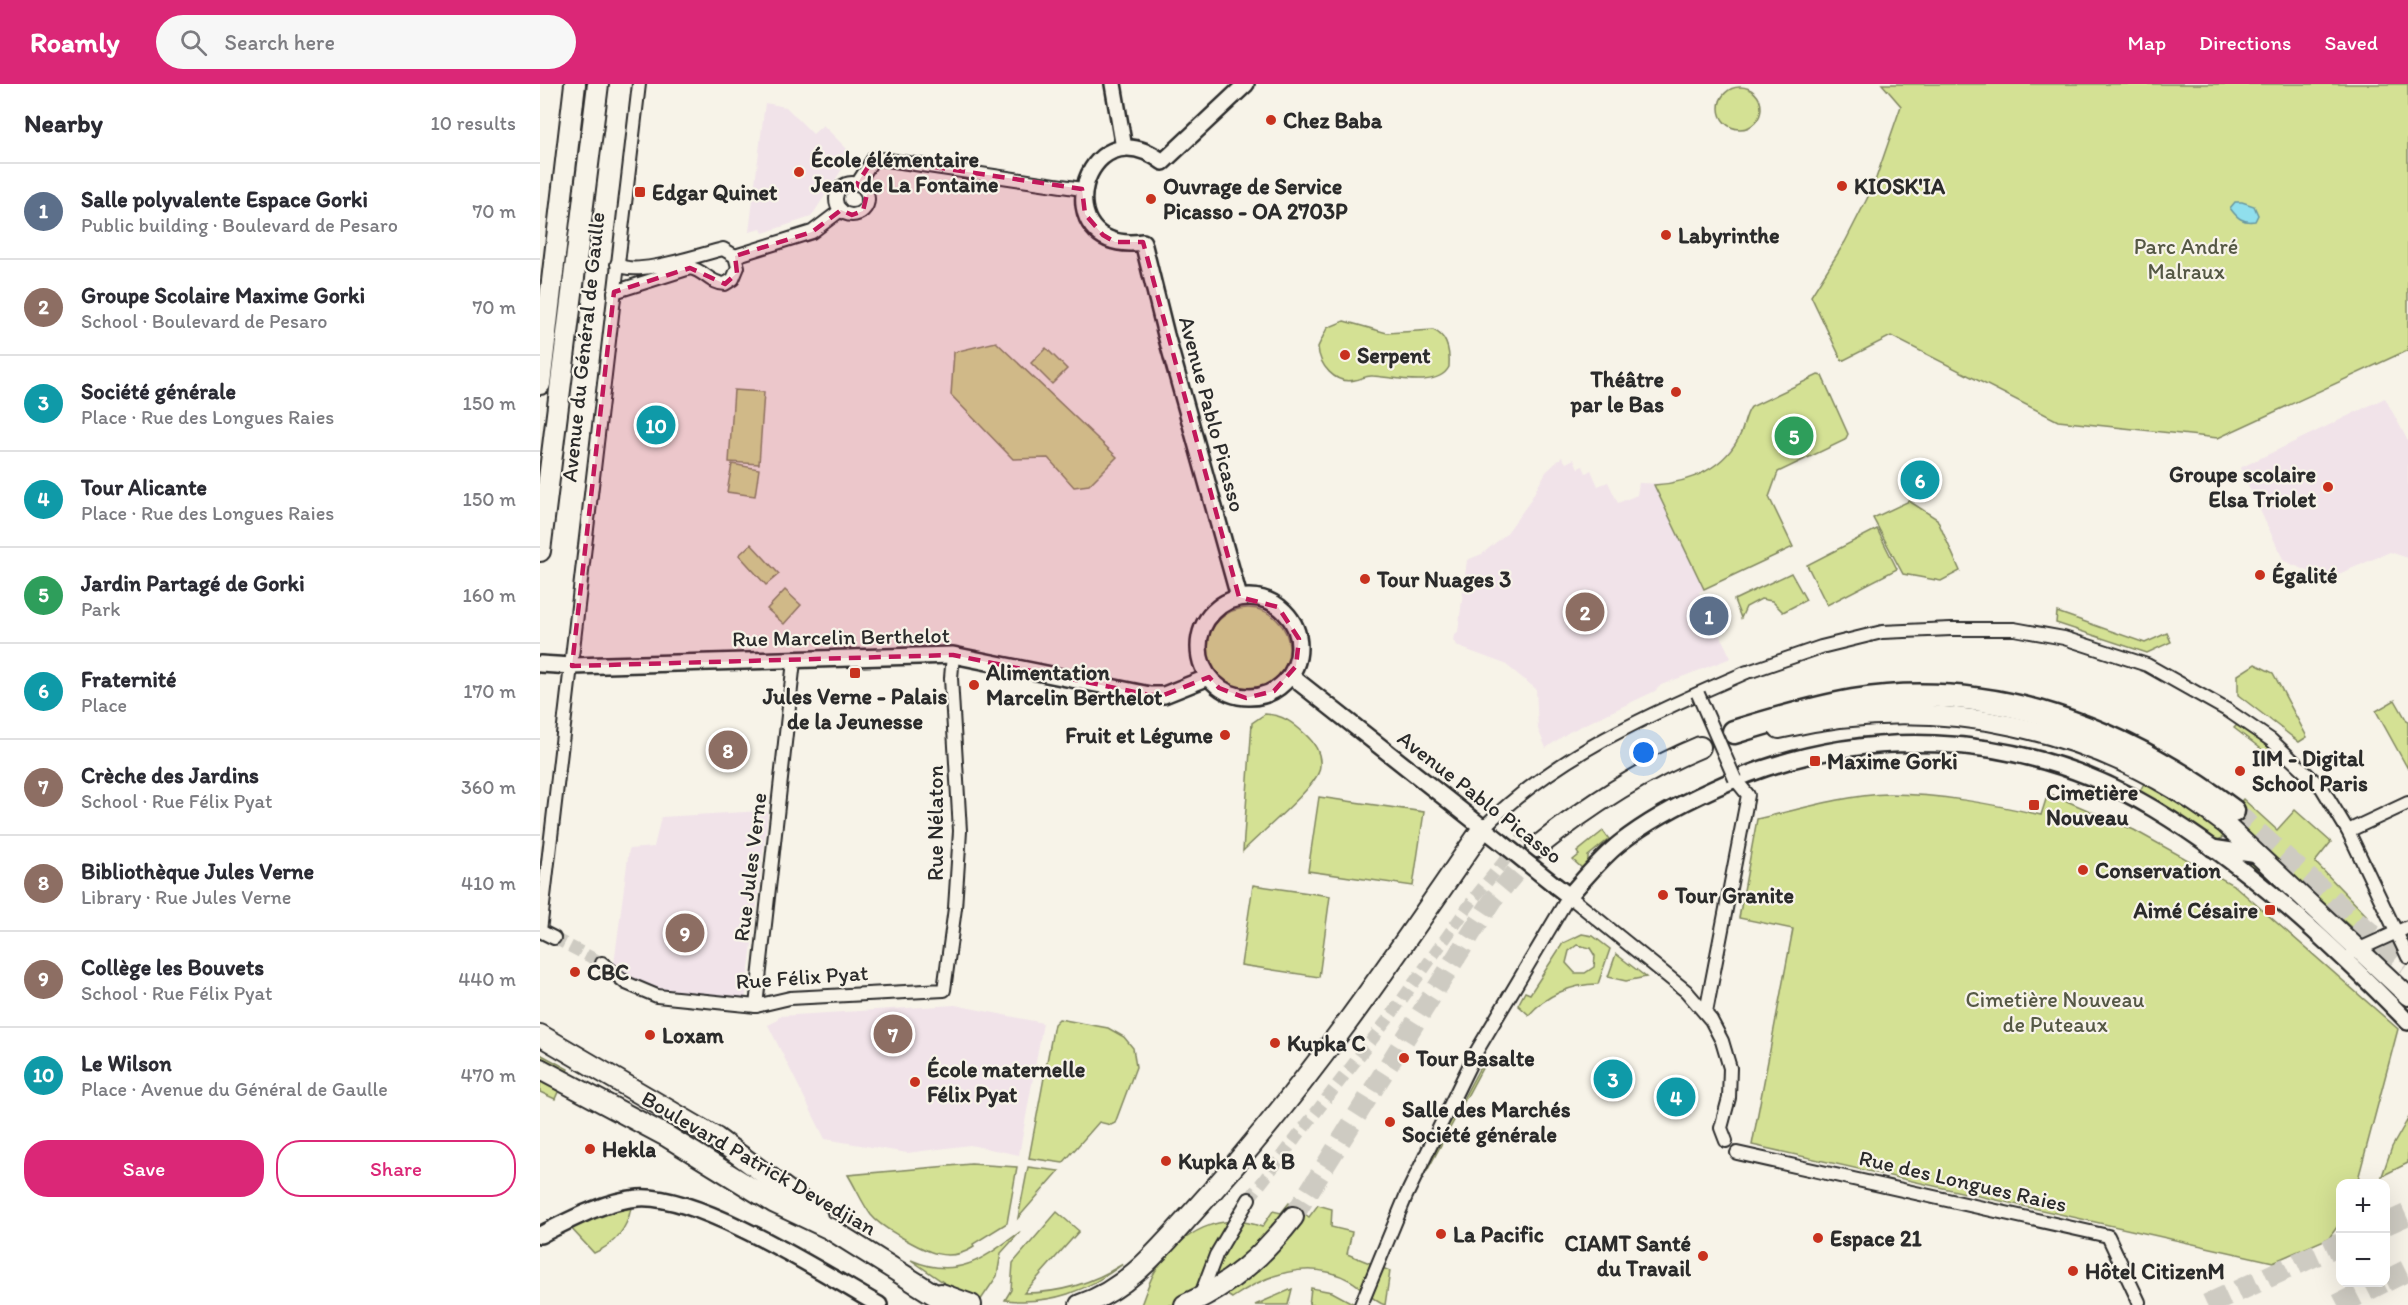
<!DOCTYPE html>
<html lang="en">
<head>
<meta charset="utf-8">
<style>
  :root { --surface:#fff; --page:#f7f7f7; --text:#2b2b33; --muted:#7c7c81; --line:#e1e1e2; --accent:#db2777 }
  body { margin:0; font-family:Itim,sans-serif; background:var(--page); color:var(--text) }
  .controls { position:absolute; right:18px; bottom:18px; display:grid; overflow:hidden; border-radius:12px; box-shadow:0 6px 24px #0002 }
  .controls button { width:54px; height:54px; display:grid; place-items:center; padding:0; border:0; border-bottom:2px solid var(--line); background:var(--surface); color:var(--text); font:30px sans-serif }
  .you { position:absolute; left:1104px; top:669px; width:21px; height:21px; margin:-15px; border:4px solid #fff; border-radius:50%; background:#1a73e8; box-shadow:0 0 0 9px #1a73e833 }
  .badge { display:grid; place-items:center; width:39px; height:39px; border-radius:50%; background:var(--accent); color:#fff; font-size:20px; font-weight:700 }
  .pin { position:absolute; translate:-50% -50%; border:3px solid #fff; box-shadow:0 2px 6px #0006 }
  .list { margin:0; padding:0; list-style:none }
  h2 { display:flex; justify-content:space-between; align-items:center; height:78px; margin:0; padding:0 24px; font-size:26px }
  h2 small { font-size:20px; font-weight:400; color:var(--muted) }
  .list li { display:grid; grid-template-columns:39px 1fr auto; gap:18px; align-items:center; box-sizing:border-box; height:96px; padding:0 24px; border-top:2px solid var(--line) }
  .list b { display:block; font-size:22px; white-space:nowrap }
  .list p { margin:0; font-size:20px; white-space:nowrap; color:var(--muted) }
  .list em { font-size:20px; font-style:normal; color:var(--muted) }
  .actions { display:flex; gap:12px; padding:18px 24px }
  .actions a { flex:1; padding:14px 0; border:2px solid var(--accent); border-radius:24px; text-align:center; font-size:21px; color:var(--accent) }
  .actions .main { background:var(--accent); color:#fff }
  .icon { flex:none; width:33px; height:33px; fill:none; stroke:currentColor; stroke-width:2; stroke-linecap:round; stroke-linejoin:round }
  .map { position:relative; flex:none; width:1868px; height:1221px; overflow:hidden }
  header { display:flex; align-items:center; gap:36px; box-sizing:border-box; height:84px; padding:0 30px; background:var(--accent); color:#fff }
  header strong { font-size:28px }
  nav { display:flex; gap:33px; margin-inline-start:auto; font-size:21px }
  .search { width:420px; height:54px; background:var(--page); display:flex; align-items:center; gap:15px; box-sizing:border-box; padding:0 21px; border-radius:33px; color:var(--muted); font-size:22px }
  main { display:flex }
  aside { flex:1; background:var(--surface) }
  .map>svg:first-child { display:block }
  .built { fill:#f1e3e9 }
  .green { fill:#d4e194; stroke:#808660; stroke-width:1.5; fill-rule:evenodd }
  .water { fill:#90dfed; stroke:#68979f; stroke-width:1.5 }
  .lines { fill:none; stroke-linecap:round; stroke-linejoin:round }
  .minor-tunnel { stroke:#cecbc2; stroke-width:12; stroke-dasharray:12 6; stroke-linecap:butt }
  .primary-tunnel { stroke:#cecbc2; stroke-width:20; stroke-dasharray:20 10; stroke-linecap:butt }
  .motorway-tunnel { stroke:#cecbc2; stroke-width:22; stroke-dasharray:22 11; stroke-linecap:butt }
  .minor-casing { stroke:#2b2b2b; stroke-width:16 }
  .tertiary-casing { stroke:#2b2b2b; stroke-width:20 }
  .secondary-casing { stroke:#2b2b2b; stroke-width:22 }
  .primary-casing { stroke:#2b2b2b; stroke-width:24 }
  .motorway-casing { stroke:#2b2b2b; stroke-width:27 }
  .minor { stroke:#f7f3e8; stroke-width:12 }
  .tertiary { stroke:#f7f3e8; stroke-width:15 }
  .secondary { stroke:#f7f3e8; stroke-width:18 }
  .primary { stroke:#f7f3e8; stroke-width:20 }
  .motorway { stroke:#f7f3e8; stroke-width:22 }
  .minor-bridge-casing { stroke:#2b2b2b; stroke-width:16; stroke-linecap:butt }
  .tertiary-bridge-casing { stroke:#2b2b2b; stroke-width:20; stroke-linecap:butt }
  .minor-bridge { stroke:#f7f3e8; stroke-width:12 }
  .tertiary-bridge { stroke:#f7f3e8; stroke-width:15 }
  .marked { fill:#c2185b; fill-opacity:0.2; stroke:#c2185b; stroke-width:4.5; stroke-dasharray:12 8; stroke-linejoin:round }
  .poi-dot { fill:#c8321e; stroke:#f7f3e8; stroke-width:2 }
  .labels { text-anchor:middle; dominant-baseline:central; stroke-width:4.5; stroke-linejoin:round; paint-order:stroke }
  .poi-label { font-size:22px; font-weight:bold; fill:#2b2b2b; stroke:#f7f3e8; text-anchor:start }
  .park-label { font-size:22px; fill:#555845; stroke:#f7f3e8 }
  .street-label { font-size:22px; fill:#2b2b2b; stroke:#f7f3e8 }
</style>
</head>
<body>
<header>
<strong>Roamly</strong>
<div class="search"><svg class="icon" aria-label="search" viewBox="0 0 24 24"><circle cx="10" cy="10" r="6"/><path d="M15 15l6 6"/></svg>Search here</div>
<nav><a>Map</a><a>Directions</a><a>Saved</a></nav>
</header>
<main>
<aside>
<h2>Nearby<small>10 results</small></h2>
<ul class="list">
<li><span class="badge" style="background:#5c6f8a">1</span><div><b>Salle polyvalente Espace Gorki</b><p>Public building · Boulevard de Pesaro</p></div><em>70 m</em></li>
<li><span class="badge" style="background:#8d6e63">2</span><div><b>Groupe Scolaire Maxime Gorki</b><p>School · Boulevard de Pesaro</p></div><em>70 m</em></li>
<li><span class="badge" style="background:#0f9aa8">3</span><div><b>Société générale</b><p>Place · Rue des Longues Raies</p></div><em>150 m</em></li>
<li><span class="badge" style="background:#0f9aa8">4</span><div><b>Tour Alicante</b><p>Place · Rue des Longues Raies</p></div><em>150 m</em></li>
<li><span class="badge" style="background:#2e9e5b">5</span><div><b>Jardin Partagé de Gorki</b><p>Park</p></div><em>160 m</em></li>
<li><span class="badge" style="background:#0f9aa8">6</span><div><b>Fraternité</b><p>Place</p></div><em>170 m</em></li>
<li><span class="badge" style="background:#8d6e63">7</span><div><b>Crèche des Jardins</b><p>School · Rue Félix Pyat</p></div><em>360 m</em></li>
<li><span class="badge" style="background:#8d6e63">8</span><div><b>Bibliothèque Jules Verne</b><p>Library · Rue Jules Verne</p></div><em>410 m</em></li>
<li><span class="badge" style="background:#8d6e63">9</span><div><b>Collège les Bouvets</b><p>School · Rue Félix Pyat</p></div><em>440 m</em></li>
<li><span class="badge" style="background:#0f9aa8">10</span><div><b>Le Wilson</b><p>Place · Avenue du Général de Gaulle</p></div><em>470 m</em></li>
</ul>
<div class="actions"><a class="main">Save</a><a>Share</a></div>
</aside>
<div class="map">
<svg width="1868" height="1221" viewBox="0 0 1868 1221">
  <rect width="100%" height="100%" fill="#f7f3e8"/>
  <filter id="ink" filterUnits="userSpaceOnUse"><feTurbulence type="fractalNoise" baseFrequency=".0167" numOctaves="2"/><feDisplacementMap in="SourceGraphic" scale="12" xChannelSelector="R" yChannelSelector="G"/><feConvolveMatrix kernelMatrix="1 2 1 2 8 2 1 2 1" color-interpolation-filters="sRGB"/></filter>
  <g filter="url(#ink)">
    <g class="built">
      <polygon points="225,19 246,23 273,50 283,41 312,70 271,133 223,149 221,145 209,148"/>
      <polygon points="1845,314 1868,357 1868,474 1850,468 1787,495 1744,477 1700,384"/>
      <polygon points="1199,353 1253,463 1159,508 1191,574 1121,601 1115,607 1029,648 1006,664 998,645 996,605 965,580 919,563 913,557 914,551 918,548 927,476 942,470 966,450 988,420 1006,388 1022,373 1026,379 1034,375 1038,384 1043,382 1046,389 1051,386 1058,402 1068,398 1078,419 1097,411 1099,399 1129,400 1159,392 1181,376"/>
      <polygon points="221,727 228,728 205,917 105,903 74,880 89,765 114,763 121,733"/>
      <polygon points="415,921 503,939 479,1071 430,1061 367,1069 285,1055 228,941 236,937 239,932"/>
    </g>
    <g class="green">
      <polygon points="1342,0 1868,0 1868,266 1678,354 1518,337 1351,252 1302,277 1271,212 1305,158 1333,103 1361,22"/>
      <circle cx="1200" cy="24" r="21"/>
      <path d="M804,237L847,249L893,246C908,252 910,268 909,283C898,305 852,293 833,292C826,291 822,295 815,296C795,301 779,281 778,263L787,244Z"/>
      <polygon points="456,258 577,373 549,401 534,403 508,374 473,375 411,311 414,268"/>
      <polygon points="506,264 527,285 512,300 491,279"/>
      <path d="M1278,291L1282,292L1308,350L1305,356L1238,388L1229,413L1253,463L1164,505L1114,401C1150,399 1186,384 1201,349C1205,339 1205,331 1211,323Z"/>
      <polygon points="194,306 224,308 219,380 189,378"/>
      <polygon points="192,380 219,385 215,412 187,408"/>
      <polygon points="1369,417 1397,435 1420,487 1401,497 1363,490 1333,434"/>
      <polygon points="1337,445 1357,485 1287,521 1267,481"/>
      <polygon points="211,460 239,490 226,501 199,471"/>
      <polygon points="1251,489 1266,516 1243,528 1232,517 1221,515 1206,523 1201,534 1194,516"/>
      <polygon points="245,506 261,521 244,540 227,525"/>
      <circle cx="708" cy="565" r="41"/>
      <polygon points="1517,528 1605,559 1627,549 1631,558 1607,569 1516,539"/>
      <polygon points="1715,580 1733,589 1767,653 1759,658 1698,611 1698,591"/>
      <polygon points="1855,616 1868,639 1868,685 1836,627"/>
      <path d="M725,630C743,631 752,638 765,650C775,659 783,672 779,687C773,706 719,750 703,767L712,639Z"/>
      <polygon points="1698,640 1740,672 1737,677 1694,644"/>
      <polygon points="1606,696 1687,749 1673,761 1597,712"/>
      <path d="M1508,709L1594,746L1695,802L1858,945L1817,1099L1800,1100V1139L1789,1154L1733,1178L1212,1061L1253,845L1199,834L1217,735C1260,725 1305,711 1349,710C1400,710 1452,720 1501,731Z"/>
      <polygon points="779,713 884,728 873,802 768,787"/>
      <polygon points="1703,715 1737,746 1755,726 1791,758 1775,778 1827,832 1813,845 1688,733"/>
      <polygon points="1063,747 1069,755 1048,772 1048,781 1043,785 1033,776 1039,771 1037,768"/>
      <polygon points="1713,773 1801,855 1794,863 1696,779"/>
      <polygon points="713,801 790,812 779,893 701,881"/>
      <path d="M1042,850L1053,852L1070,865L1058,900C1032,900 1006,911 989,931L978,921L985,908L990,910L1023,859ZM1037,861L1050,864L1055,872L1054,883L1045,889H1035L1026,879L1029,867Z"/>
      <polygon points="1076,870 1106,893 1086,897 1068,893"/>
      <polygon points="519,935 568,944 584,953 593,964 596,983 575,1039 571,1041 559,1038 523,1079 489,1074 514,940"/>
      <polygon points="0,970 28,985 15,1015 0,1008"/>
      <polygon points="945,974 947,975 887,1087 885,1086"/>
      <polygon points="1868,1035 1868,1079 1842,1092 1852,1063"/>
      <path d="M431,1080L477,1083L467,1139L433,1160L434,1163C408,1180 385,1167 361,1153C351,1147 339,1141 331,1131C322,1119 316,1104 308,1091Z"/>
      <polygon points="488,1083 519,1087 478,1134"/>
      <path d="M749,1119L769,1133L778,1121L792,1125L791,1143L812,1148L807,1170L850,1187L845,1221C834,1218 822,1203 811,1197C770,1174 727,1190 692,1214L670,1200L653,1221H601C606,1209 610,1193 618,1183C642,1149 680,1126 722,1143L733,1127L741,1129Z"/>
      <path d="M91,1124C87,1145 74,1161 54,1169L29,1142L60,1130Z"/>
      <path d="M517,1128L539,1147L484,1209C520,1209 553,1199 583,1180C547,1207 511,1221 465,1216L471,1206L473,1179Z"/>
      <path d="M480,1148L461,1169L457,1192L440,1217L406,1200L371,1176C417,1196 443,1175 480,1148Z"/>
      <polygon points="771,1204 792,1208 816,1221 769,1221"/>
      <polygon points="752,1205 748,1221 715,1221"/>
    </g>
    <path class="water" d="M1695,118H1702L1714,122L1718,131L1715,137C1703,139 1697,134 1690,124Z"/>
    <g class="lines">
      <g class="minor-tunnel">
        <polyline points="14,854 62,879"/>
        <polyline points="709,1115 848,935 935,813 985,751"/>
      </g>
      <polyline class="primary-tunnel" points="753,1133 934,845 955,813 997,763"/>
      <g class="motorway-tunnel">
        <polyline points="1693,727 1824,844 1868,880"/>
        <polyline points="1846,1140 1868,1130"/>
        <polyline points="1846,1197 1868,1186"/>
        <polyline points="1667,1221 1800,1160"/>
        <polyline points="1798,1221 1843,1198"/>
      </g>
      <g class="minor-casing">
        <g id="minor">
          <circle cx="312" cy="115" r="16"/>
          <polyline points="317,100 334,74 542,105"/>
          <polyline points="195,172 272,148 301,126"/>
          <path d="M74,208L150,184C164,186 170,200 185,200L193,195L198,183L195,172L183,165C161,170 94,194 77,180"/>
          <polyline points="1211,587 1281,563 1342,548 1411,545 1474,545 1524,554 1607,581 1687,626 1731,656 1782,704 1808,747 1868,873"/>
          <path d="M943,744C1017,670 1113,629 1207,588"/>
          <polyline points="1808,747 1868,719"/>
          <polyline points="0,847 99,0"/>
          <polyline points="0,847 14,854"/>
          <polyline points="1813,868 1868,843"/>
          <polyline points="62,879 86,899 117,912 216,922 250,914 404,906 415,824 420,747 411,594 413,571"/>
          <polyline points="216,922 254,577"/>
          <polyline points="1166,928 1208,711 1195,695"/>
          <polyline points="1197,1069 1568,1152 1599,1218"/>
          <polyline points="660,1213 676,1171 709,1115"/>
          <polyline points="821,1221 866,1112 935,970 1029,812 1146,907 1171,936 1182,957 1190,984 1189,1014 1181,1044 1186,1057"/>
        </g>
      </g>
      <g class="tertiary-casing">
        <g id="tertiary">
          <polyline points="573,0 584,64"/>
          <path d="M699,513L626,251L603,158C503,172 543,18 623,78L706,0"/>
          <circle cx="709" cy="563" r="50"/>
          <polyline points="0,580 32,582 413,571 610,611 624,611 669,593"/>
          <polyline points="751,592 961,758"/>
          <polyline points="1672,764 1718,771"/>
          <path d="M1016,802L1029,812C1045,794 1061,774 1080,759C1108,737 1140,720 1173,705C1314,639 1479,644 1614,725C1707,781 1792,860 1868,938"/>
          <path d="M0,1151C30,1136 64,1117 98,1114C158,1109 285,1190 339,1221"/>
        </g>
      </g>
      <g class="secondary-casing">
        <path id="secondary" d="M1239,645C1396,608 1557,642 1685,740L1868,912"/>
      </g>
      <g class="primary-casing">
        <g id="primary">
          <polyline points="0,300 35,0"/>
          <polyline points="0,467 58,0"/>
          <path d="M997,763C1048,722 1100,688 1160,663"/>
          <polyline points="0,951 176,1054 259,1115 277,1133"/>
          <polyline points="0,985 128,1053 235,1119 290,1145 411,1221"/>
          <polyline points="401,1210 431,1221"/>
          <path d="M540,1221C588,1206 622,1162 655,1126C763,1008 853,876 943,744"/>
          <path d="M645,1221C690,1201 723,1172 753,1133"/>
        </g>
      </g>
      <g class="motorway-casing">
        <path id="motorway" d="M1194,648C1233,636 1273,624 1313,617C1452,594 1584,645 1693,727"/>
      </g>
      <use href="#minor" class="minor"/>
      <use href="#tertiary" class="tertiary"/>
      <use href="#secondary" class="secondary"/>
      <use href="#primary" class="primary"/>
      <use href="#motorway" class="motorway"/>
      <g class="minor-bridge-casing">
        <polyline id="minor-bridge" points="1158,610 1195,695"/>
      </g>
      <g class="tertiary-bridge-casing">
        <polyline id="tertiary-bridge" points="961,758 1016,802"/>
      </g>
      <use href="#minor-bridge" class="minor-bridge"/>
      <use href="#tertiary-bridge" class="tertiary-bridge"/>
    </g>
  </g>
  <path class="marked" d="M334,74L542,105L545,130L563,151L575,158H603L699,513L738,523L759,555L756,582L734,607L706,614L679,604L669,593L624,611H610L413,571L32,582L74,208L150,184L185,200L197,189L195,172L272,148L301,126L312,131L323,127L327,110L317,100Z"/>
  <g class="poi-dot">
    <circle cx="731" cy="36" r="6"/>
    <circle cx="259" cy="88" r="6"/>
    <circle cx="1302" cy="102" r="6"/>
    <rect x="94" y="102" width="12" height="12" rx="3"/>
    <circle cx="611" cy="115" r="6"/>
    <circle cx="1126" cy="151" r="6"/>
    <circle cx="805" cy="271" r="6"/>
    <circle cx="1136" cy="308" r="6"/>
    <circle cx="1788" cy="403" r="6"/>
    <circle cx="1720" cy="491" r="6"/>
    <circle cx="825" cy="495" r="6"/>
    <rect x="309" y="583" width="12" height="12" rx="3"/>
    <circle cx="434" cy="601" r="6"/>
    <circle cx="685" cy="651" r="6"/>
    <rect x="1269" y="671" width="12" height="12" rx="3"/>
    <circle cx="1700" cy="687" r="6"/>
    <rect x="1488" y="715" width="12" height="12" rx="3"/>
    <circle cx="1543" cy="786" r="6"/>
    <circle cx="1123" cy="811" r="6"/>
    <rect x="1724" y="820" width="12" height="12" rx="3"/>
    <circle cx="35" cy="888" r="6"/>
    <circle cx="110" cy="951" r="6"/>
    <circle cx="735" cy="959" r="6"/>
    <circle cx="864" cy="974" r="6"/>
    <circle cx="375" cy="998" r="6"/>
    <circle cx="850" cy="1038" r="6"/>
    <circle cx="50" cy="1065" r="6"/>
    <circle cx="626" cy="1077" r="6"/>
    <circle cx="901" cy="1150" r="6"/>
    <circle cx="1278" cy="1154" r="6"/>
    <circle cx="1163" cy="1172" r="6"/>
    <circle cx="1533" cy="1187" r="6"/>
  </g>
  <g class="labels">
    <g class="poi-label">
      <text x="743" y="36">Chez Baba</text>
      <text x="271" y="75">École élémentaire<tspan x="271" dy="25">Jean de La Fontaine</tspan></text>
      <text x="623" y="102">Ouvrage de Service<tspan x="623" dy="25">Picasso - OA 2703P</tspan></text>
      <text x="1314" y="102">KIOSK'IA</text>
      <text x="112" y="108">Edgar Quinet</text>
      <text x="1138" y="151">Labyrinthe</text>
      <text x="817" y="271">Serpent</text>
      <text x="1124" y="295" text-anchor="end">Théâtre<tspan x="1124" dy="25">par le Bas</tspan></text>
      <text x="1776" y="390" text-anchor="end">Groupe scolaire<tspan x="1776" dy="25">Elsa Triolet</tspan></text>
      <text x="1732" y="491">Égalité</text>
      <text x="837" y="495">Tour Nuages 3</text>
      <text x="446" y="588">Alimentation<tspan x="446" dy="25">Marcelin Berthelot</tspan></text>
      <text x="315" y="612" text-anchor="middle">Jules Verne - Palais<tspan x="315" dy="25">de la Jeunesse</tspan></text>
      <text x="673" y="651" text-anchor="end">Fruit et Légume</text>
      <text x="1712" y="674">IIM - Digital<tspan x="1712" dy="25">School Paris</tspan></text>
      <text x="1287" y="677">Maxime Gorki</text>
      <text x="1506" y="708">Cimetière<tspan x="1506" dy="25">Nouveau</tspan></text>
      <text x="1555" y="786">Conservation</text>
      <text x="1135" y="811">Tour Granite</text>
      <text x="1718" y="826" text-anchor="end">Aimé Césaire</text>
      <text x="47" y="888">CBC</text>
      <text x="122" y="951">Loxam</text>
      <text x="747" y="959">Kupka C</text>
      <text x="876" y="974">Tour Basalte</text>
      <text x="387" y="985">École maternelle<tspan x="387" dy="25">Félix Pyat</tspan></text>
      <text x="862" y="1025">Salle des Marchés<tspan x="862" dy="25">Société générale</tspan></text>
      <text x="62" y="1065">Hekla</text>
      <text x="638" y="1077">Kupka A &amp; B</text>
      <text x="913" y="1150">La Pacific</text>
      <text x="1290" y="1154">Espace 21</text>
      <text x="1151" y="1159" text-anchor="end">CIAMT Santé<tspan x="1151" dy="25">du Travail</tspan></text>
      <text x="1545" y="1187">Hôtel CitizenM</text>
    </g>
    <g class="park-label">
      <text x="1646" y="162">Parc André<tspan x="1646" dy="25">Malraux</tspan></text>
      <text x="1515" y="915">Cimetière Nouveau<tspan x="1515" dy="25">de Puteaux</tspan></text>
    </g>
    <g class="street-label">
      <text transform="translate(43 263) rotate(-84)">Avenue du Général de Gaulle</text>
      <text transform="translate(672 330) rotate(75)">Avenue Pablo Picasso</text>
      <text transform="translate(301 553) rotate(-1)">Rue Marcelin Berthelot</text>
      <text transform="translate(940 713) rotate(38)">Avenue Pablo Picasso</text>
      <text transform="translate(395 739) rotate(-90)">Rue Nélaton</text>
      <text transform="translate(210 783) rotate(-83)">Rue Jules Verne</text>
      <text transform="translate(262 893) rotate(-4)">Rue Félix Pyat</text>
      <text transform="translate(219 1079) rotate(30)">Boulevard Patrick Devedjian</text>
      <text transform="translate(1423 1097) rotate(13)">Rue des Longues Raies</text>
    </g>
  </g>
</svg>
<div class="controls">
<button>+</button>
<button>−</button>
</div>
<div class="you"></div>
<div class="pin badge" style="left:1169px;top:532px;background:#5c6f8a">1</div>
<div class="pin badge" style="left:1045px;top:528px;background:#8d6e63">2</div>
<div class="pin badge" style="left:1073px;top:995px;background:#0f9aa8">3</div>
<div class="pin badge" style="left:1136px;top:1013px;background:#0f9aa8">4</div>
<div class="pin badge" style="left:1254px;top:352px;background:#2e9e5b">5</div>
<div class="pin badge" style="left:1380px;top:396px;background:#0f9aa8">6</div>
<div class="pin badge" style="left:353px;top:950px;background:#8d6e63">7</div>
<div class="pin badge" style="left:188px;top:666px;background:#8d6e63">8</div>
<div class="pin badge" style="left:145px;top:849px;background:#8d6e63">9</div>
<div class="pin badge" style="left:116px;top:341px;background:#0f9aa8">10</div>
</div>
</main>
</body>
</html>
